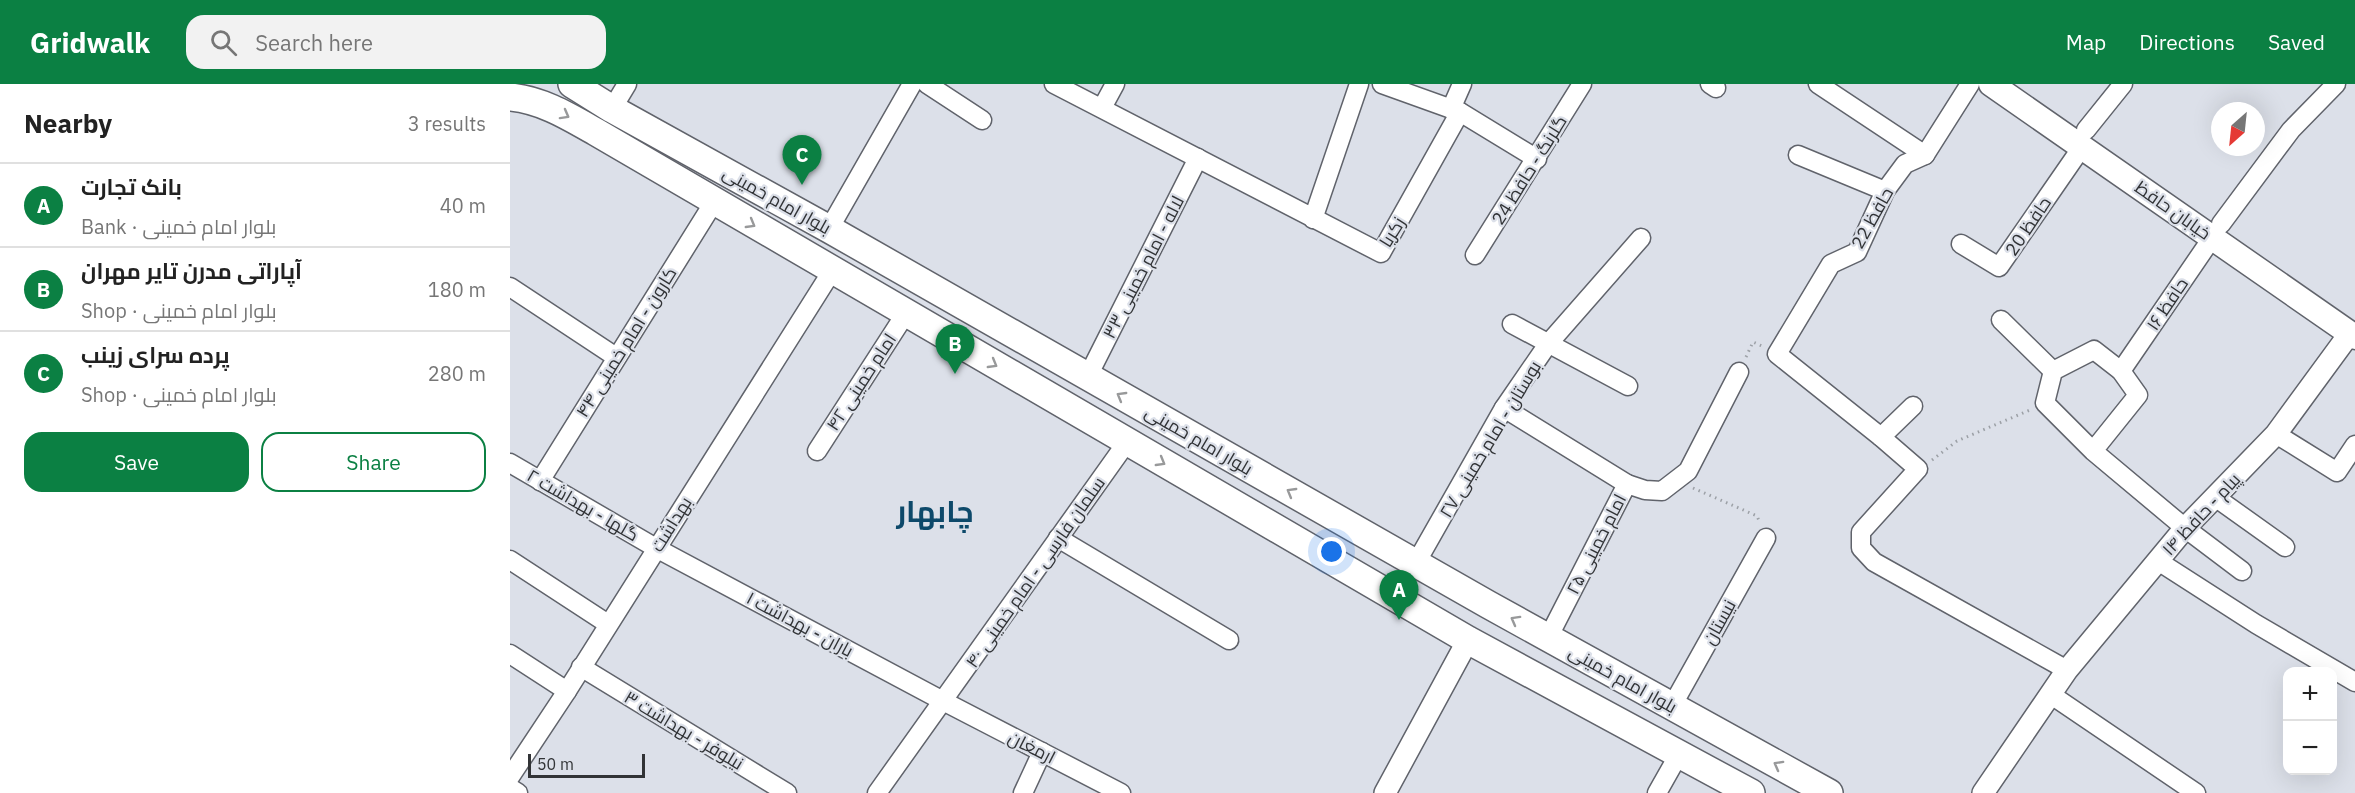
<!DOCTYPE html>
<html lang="en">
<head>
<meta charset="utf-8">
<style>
  :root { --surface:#fff; --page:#f2f2f2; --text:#222; --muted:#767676; --line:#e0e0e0; --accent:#0b8043 }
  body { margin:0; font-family:"IBM Plex Sans",Cairo,sans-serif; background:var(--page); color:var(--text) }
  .controls { position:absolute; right:18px; bottom:18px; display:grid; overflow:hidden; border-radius:12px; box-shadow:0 6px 24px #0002 }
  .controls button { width:54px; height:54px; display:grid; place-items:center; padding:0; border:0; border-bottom:2px solid var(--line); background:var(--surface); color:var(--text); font:30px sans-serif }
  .compass { position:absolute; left:1701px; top:18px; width:54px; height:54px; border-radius:50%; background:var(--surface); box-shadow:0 6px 24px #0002; rotate:207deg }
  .scale { position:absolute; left:18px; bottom:15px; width:117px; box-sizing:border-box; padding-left:6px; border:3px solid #313336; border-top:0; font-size:16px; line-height:21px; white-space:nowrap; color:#313336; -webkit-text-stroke:4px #dce0e9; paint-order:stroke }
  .you { position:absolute; left:822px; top:468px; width:21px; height:21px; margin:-15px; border:4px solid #fff; border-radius:50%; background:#1a73e8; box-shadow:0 0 0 9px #1a73e833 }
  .badge { display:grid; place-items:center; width:39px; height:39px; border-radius:50%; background:var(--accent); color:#fff; font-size:20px; font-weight:700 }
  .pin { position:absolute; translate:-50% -50px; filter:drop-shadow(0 2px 3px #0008) }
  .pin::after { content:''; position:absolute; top:32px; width:21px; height:18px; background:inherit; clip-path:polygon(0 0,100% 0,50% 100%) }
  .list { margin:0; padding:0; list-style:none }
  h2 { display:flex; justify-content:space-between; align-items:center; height:78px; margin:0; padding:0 24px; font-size:26px }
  h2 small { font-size:20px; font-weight:400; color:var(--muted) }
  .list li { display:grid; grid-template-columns:39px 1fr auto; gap:18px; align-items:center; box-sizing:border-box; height:84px; padding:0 24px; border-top:2px solid var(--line) }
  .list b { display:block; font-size:22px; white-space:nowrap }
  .list p { margin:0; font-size:20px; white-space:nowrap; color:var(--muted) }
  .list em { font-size:20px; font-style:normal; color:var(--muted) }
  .actions { display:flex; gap:12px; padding:18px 24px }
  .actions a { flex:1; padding:14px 0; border:2px solid var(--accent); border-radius:18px; text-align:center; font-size:21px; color:var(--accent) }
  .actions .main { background:var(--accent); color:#fff }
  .icon { flex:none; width:33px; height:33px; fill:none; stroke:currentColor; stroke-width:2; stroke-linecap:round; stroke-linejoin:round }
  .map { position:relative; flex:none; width:1845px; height:709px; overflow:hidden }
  header { display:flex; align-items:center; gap:36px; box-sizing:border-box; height:84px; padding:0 30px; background:var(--accent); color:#fff }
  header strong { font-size:28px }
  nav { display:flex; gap:33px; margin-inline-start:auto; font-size:21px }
  .search { width:420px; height:54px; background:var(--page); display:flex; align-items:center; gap:15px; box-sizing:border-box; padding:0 21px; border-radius:18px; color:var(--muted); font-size:22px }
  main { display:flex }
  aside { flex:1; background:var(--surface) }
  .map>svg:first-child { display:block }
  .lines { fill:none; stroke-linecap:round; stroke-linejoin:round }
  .minor-casing { stroke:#60636b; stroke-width:21 }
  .tertiary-casing { stroke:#60636b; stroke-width:24 }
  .secondary-casing { stroke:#60636b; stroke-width:27 }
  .primary-casing { stroke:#60636b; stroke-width:30 }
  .path { stroke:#9ca0a6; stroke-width:3; stroke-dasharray:1.5 4.5; stroke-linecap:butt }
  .minor { stroke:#fff; stroke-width:18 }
  .tertiary { stroke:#fff; stroke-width:21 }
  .secondary { stroke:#fff; stroke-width:24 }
  .primary { stroke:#fff; stroke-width:27 }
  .oneway { stroke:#98999a }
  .labels { text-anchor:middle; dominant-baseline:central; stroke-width:4.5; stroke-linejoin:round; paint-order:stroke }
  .street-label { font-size:18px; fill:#313336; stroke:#dce0e9 }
  .town-label { font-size:30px; font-weight:bold; fill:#0d496a; stroke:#dce0e9 }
</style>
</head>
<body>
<header>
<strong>Gridwalk</strong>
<div class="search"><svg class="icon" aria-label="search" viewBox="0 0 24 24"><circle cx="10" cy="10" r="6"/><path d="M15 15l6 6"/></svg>Search here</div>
<nav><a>Map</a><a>Directions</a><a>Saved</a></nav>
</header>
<main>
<aside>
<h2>Nearby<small>3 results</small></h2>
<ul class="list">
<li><span class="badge">A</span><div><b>بانک تجارت</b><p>Bank · بلوار امام خمینی</p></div><em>40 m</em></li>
<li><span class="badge">B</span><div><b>آپاراتی مدرن تایر مهران</b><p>Shop · بلوار امام خمینی</p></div><em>180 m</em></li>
<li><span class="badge">C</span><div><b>پرده سرای زینب</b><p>Shop · بلوار امام خمینی</p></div><em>280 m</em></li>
</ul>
<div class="actions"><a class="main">Save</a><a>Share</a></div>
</aside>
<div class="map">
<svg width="1845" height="709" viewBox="0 0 1845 709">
  <rect width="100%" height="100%" fill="#dce0e9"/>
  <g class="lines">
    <g class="minor-casing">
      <g id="minor">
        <polyline points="417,0 472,36"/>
        <polyline points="544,0 871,169 950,28"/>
        <polyline points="872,0 950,28 1027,75"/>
        <polyline points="1200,0 1206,4"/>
        <polyline points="1308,0 1415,71"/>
        <polyline points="1460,0 1415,71 1395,80 1375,107 1347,168 1321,180 1267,270 1371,353 1408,385 1351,448 1351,464 1364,478 1557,586"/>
        <polyline points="592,24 605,0"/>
        <polyline points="102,25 117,0"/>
        <polyline points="941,25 952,0"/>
        <polyline points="1576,46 1613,0"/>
        <polyline points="1288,71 1375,107"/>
        <polyline points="803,135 849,0"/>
        <polyline points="1711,140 1781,46 1826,0"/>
        <polyline points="319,145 402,0"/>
        <polyline points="1451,160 1489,183 1572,63"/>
        <polyline points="965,171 1072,0"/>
        <polyline points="0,203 106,273"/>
        <polyline points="1491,236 1543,287"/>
        <polyline points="1002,240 1118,302"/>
        <polyline points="1611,287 1702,154"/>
        <polyline points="578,292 688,74"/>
        <polyline points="994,324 1117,400"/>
        <polyline points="1766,350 1827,388 1845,361"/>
        <polyline points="1371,353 1403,322"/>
        <polyline points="307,367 396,229"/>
        <polyline points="1583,367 1628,311 1611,287 1584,266 1543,287 1535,319 1583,367 1675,444 1732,487"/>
        <polyline points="0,379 146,464 433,617 611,709"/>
        <polyline points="30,397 204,118"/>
        <polyline points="1705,413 1775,463"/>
        <polyline points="548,454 719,556"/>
        <polyline points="0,476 98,540"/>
        <polyline points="1648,477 1746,540 1845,598"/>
        <polyline points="906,479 994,324 1038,260 1131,154"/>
        <polyline points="1038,554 1117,400 1135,406 1152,407 1178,387 1229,288"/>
        <polyline points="0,570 57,607"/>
        <polyline points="71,583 277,709"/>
        <polyline points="1540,610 1686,709"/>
        <polyline points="1162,622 1256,454"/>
        <polyline points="0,693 57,607 322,187"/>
        <polyline points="0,704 8,709"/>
        <polyline points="367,709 617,358"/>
        <polyline points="513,709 532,668"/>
        <polyline points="1147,709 1169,670"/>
      </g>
    </g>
    <g class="tertiary-casing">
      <g id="tertiary">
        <polyline points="875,709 958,556"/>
        <polyline points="1473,709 1557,586 1675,444 1766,350 1840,249"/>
      </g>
    </g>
    <g class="secondary-casing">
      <polyline id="secondary" points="1481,0 1845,253"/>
    </g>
    <g class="primary-casing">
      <g id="primary">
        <polyline points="62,0 102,25 319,145 979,521 1319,709"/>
        <path d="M0,13C32,16 58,32 86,48L958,556L1241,709"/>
      </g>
    </g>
    <g class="path">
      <polyline points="1236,273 1243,258 1252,262"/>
      <polyline points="1422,376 1447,357 1520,326"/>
      <polyline points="1183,404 1247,432 1250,439"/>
    </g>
    <use href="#minor" class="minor"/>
    <use href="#tertiary" class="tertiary"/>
    <use href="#secondary" class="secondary"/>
    <use href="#primary" class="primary"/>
  </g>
  <defs><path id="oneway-chevron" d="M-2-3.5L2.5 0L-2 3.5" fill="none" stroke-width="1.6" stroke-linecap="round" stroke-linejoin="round" transform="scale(1.5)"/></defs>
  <g class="oneway">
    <use href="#oneway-chevron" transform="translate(55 31) rotate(29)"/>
    <use href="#oneway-chevron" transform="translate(241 140) rotate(30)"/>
    <use href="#oneway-chevron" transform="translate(483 280) rotate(30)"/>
    <use href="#oneway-chevron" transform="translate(611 312) rotate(-150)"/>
    <use href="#oneway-chevron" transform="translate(651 378) rotate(30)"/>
    <use href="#oneway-chevron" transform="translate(781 408) rotate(-150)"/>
    <use href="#oneway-chevron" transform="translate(1005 536) rotate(-151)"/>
    <use href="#oneway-chevron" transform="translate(1268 681) rotate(-151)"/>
  </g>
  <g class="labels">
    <g class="street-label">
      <text transform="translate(1019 86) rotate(-58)">گلرنگ - حافظ 24</text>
      <text transform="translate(267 116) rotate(29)">بلوار امام خمینی</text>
      <text transform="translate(1663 126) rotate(35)">خیابان حافظ</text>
      <text transform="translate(1362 134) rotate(-61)">حافظ 22</text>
      <text transform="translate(1518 142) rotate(-56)">حافظ 20</text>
      <text transform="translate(882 148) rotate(-58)">زکریا</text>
      <text transform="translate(633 183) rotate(-63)">لاله - امام خمینی ۳۳</text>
      <text transform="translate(1657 220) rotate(-56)">حافظ ۱۶</text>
      <text transform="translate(116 258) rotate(-58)">کارون - امام خمینی ۴۴</text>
      <text transform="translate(351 298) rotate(-57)">امام خمینی ۴۲</text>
      <text transform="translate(980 355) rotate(-59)">بوستان - امام خمینی ۲۷</text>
      <text transform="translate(689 356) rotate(30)">بلوار امام خمینی</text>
      <text transform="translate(73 421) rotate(30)">گلها - بهداشت ۲</text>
      <text transform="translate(1691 430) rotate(-47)">پیام - حافظ ۱۴</text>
      <text transform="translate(161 440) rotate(-58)">بهداشت</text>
      <text transform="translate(1086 460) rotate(-63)">امام خمینی ۲۵</text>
      <text transform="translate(525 488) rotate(-55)">سلمان فارسی - امام خمینی ۴۰</text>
      <text transform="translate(1209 538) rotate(-61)">نیستان</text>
      <text transform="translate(290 540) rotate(28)">باران - بهداشت ۱</text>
      <text transform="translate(1113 595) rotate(29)">بلوار امام خمینی</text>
      <text transform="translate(174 646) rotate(31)">نیلوفر - بهداشت ۳</text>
      <text transform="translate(522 663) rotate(27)">ارمغان</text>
    </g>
    <g class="town-label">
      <text x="425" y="426">چابهار</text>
    </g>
  </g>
</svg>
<div class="controls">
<button>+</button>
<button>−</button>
</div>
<svg class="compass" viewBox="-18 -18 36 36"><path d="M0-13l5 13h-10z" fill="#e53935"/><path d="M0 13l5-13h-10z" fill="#767676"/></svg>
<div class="scale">50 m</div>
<div class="you"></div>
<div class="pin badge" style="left:889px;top:536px">A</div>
<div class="pin badge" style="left:445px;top:290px">B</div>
<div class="pin badge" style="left:292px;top:101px">C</div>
</div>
</main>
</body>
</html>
